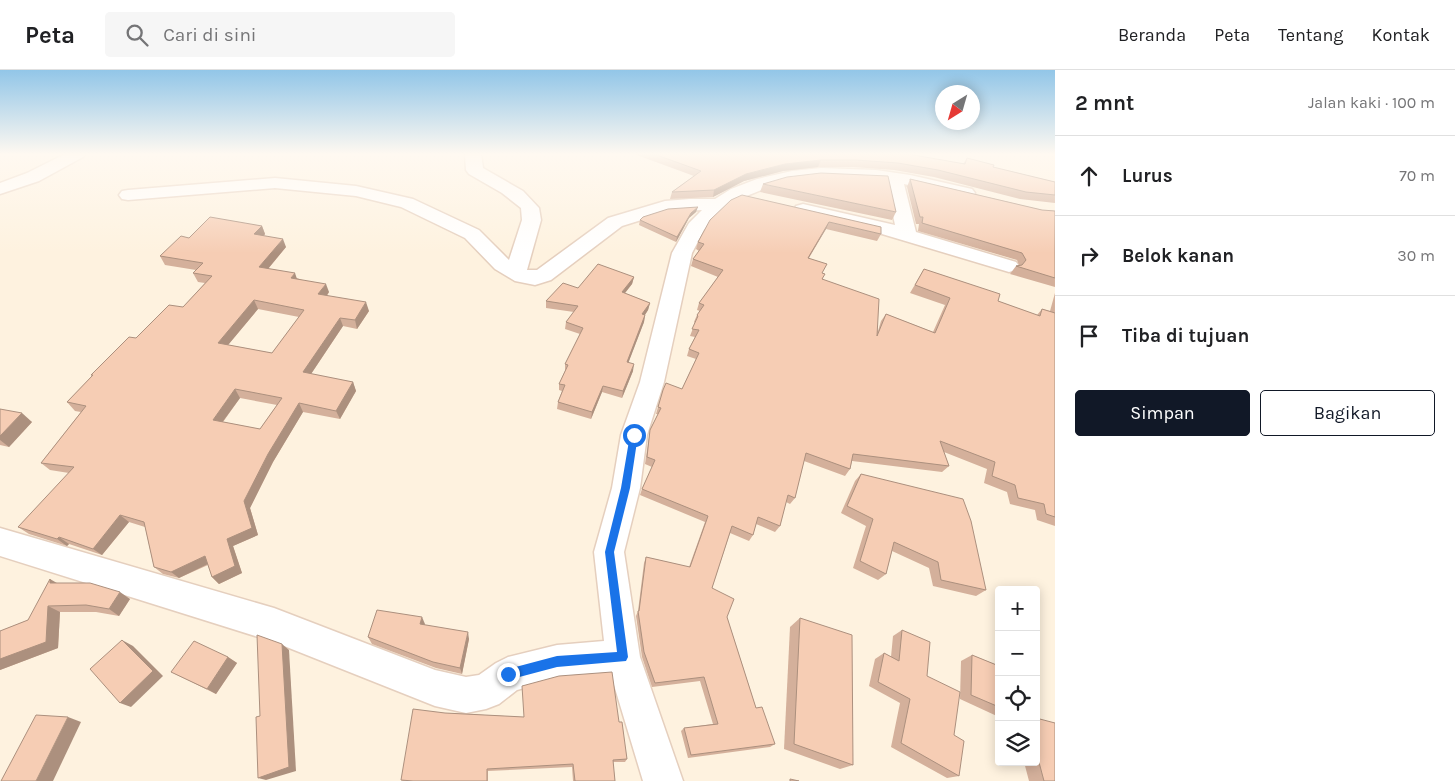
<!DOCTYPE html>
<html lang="id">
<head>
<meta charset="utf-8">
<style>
  :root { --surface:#fff; --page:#f6f6f6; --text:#202124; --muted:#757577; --line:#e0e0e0; --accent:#111827 }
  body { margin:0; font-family:Karla,sans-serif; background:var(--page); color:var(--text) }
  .controls { position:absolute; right:15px; bottom:15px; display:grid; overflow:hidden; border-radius:5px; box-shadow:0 2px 12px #0003 }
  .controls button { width:45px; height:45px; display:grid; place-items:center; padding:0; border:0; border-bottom:1px solid var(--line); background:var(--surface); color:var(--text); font:25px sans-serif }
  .compass { position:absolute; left:935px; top:15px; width:45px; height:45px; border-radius:50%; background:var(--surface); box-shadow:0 2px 12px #0003; rotate:217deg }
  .stop { position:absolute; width:15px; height:15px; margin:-11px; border:4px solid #1a73e8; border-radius:50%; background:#fff }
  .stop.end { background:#1a73e8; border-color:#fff; box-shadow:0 1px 5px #0008 }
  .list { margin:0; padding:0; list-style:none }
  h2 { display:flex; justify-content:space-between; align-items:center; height:65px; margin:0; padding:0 20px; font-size:21px }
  h2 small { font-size:16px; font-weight:400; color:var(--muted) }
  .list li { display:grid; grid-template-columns:32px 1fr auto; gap:15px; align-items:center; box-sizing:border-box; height:80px; padding:0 20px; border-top:1px solid var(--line) }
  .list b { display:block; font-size:19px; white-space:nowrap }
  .list em { font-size:16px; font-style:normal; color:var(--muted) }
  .actions { display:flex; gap:10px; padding:15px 20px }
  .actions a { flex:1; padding:11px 0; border:1px solid var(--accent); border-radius:5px; text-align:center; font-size:18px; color:var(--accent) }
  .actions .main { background:var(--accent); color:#fff }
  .icon { flex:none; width:28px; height:28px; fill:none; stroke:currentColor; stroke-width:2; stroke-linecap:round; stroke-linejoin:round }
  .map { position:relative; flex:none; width:1055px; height:711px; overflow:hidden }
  header { display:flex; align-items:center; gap:30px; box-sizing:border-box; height:70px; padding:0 25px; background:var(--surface); border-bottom:1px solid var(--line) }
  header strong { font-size:24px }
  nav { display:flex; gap:28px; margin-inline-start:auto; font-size:18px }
  .search { width:350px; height:45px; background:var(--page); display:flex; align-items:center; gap:12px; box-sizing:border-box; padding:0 18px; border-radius:5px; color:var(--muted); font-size:19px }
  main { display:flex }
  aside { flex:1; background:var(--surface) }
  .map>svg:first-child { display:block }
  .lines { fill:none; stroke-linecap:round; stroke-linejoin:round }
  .minor-casing { stroke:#e5cfbe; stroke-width:3 }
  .minor { fill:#fff; fill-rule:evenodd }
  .wall { fill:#d4b09b; fill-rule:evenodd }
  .shaded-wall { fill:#ac907e }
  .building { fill:#f6cdb4; stroke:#ac907e; fill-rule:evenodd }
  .route { fill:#1a73e8 }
</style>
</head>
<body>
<header>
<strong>Peta</strong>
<div class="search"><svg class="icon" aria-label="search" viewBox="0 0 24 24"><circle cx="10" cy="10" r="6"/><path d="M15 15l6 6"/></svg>Cari di sini</div>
<nav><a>Beranda</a><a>Peta</a><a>Tentang</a><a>Kontak</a></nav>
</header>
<main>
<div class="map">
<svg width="1055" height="711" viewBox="0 0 1055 711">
  <rect width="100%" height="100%" fill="#fef2df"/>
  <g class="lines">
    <g class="minor-casing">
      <g id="minor">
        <polygon points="65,84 85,84 83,87 39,111 0,124 0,113 27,103"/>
        <polygon points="465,84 481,84 483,98 523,121 539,138 541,150 527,200 537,200 608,148 665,131 690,129 715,129 731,119 757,109 792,101 821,98 876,100 910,105 972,119 975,123 972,127 966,128 904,114 916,162 1016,192 1019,196 1016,200 1009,202 882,164 796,144 794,140 796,136 803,134 895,155 886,111 821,109 792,112 769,117 744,127 721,142 704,160 692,183 664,312 647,365 640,418 624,482 640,587 683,711 643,711 611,605 557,609 517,620 499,634 486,639 466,643 435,636 274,572 0,486 0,458 274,538 435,600 466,607 479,605 496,593 508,587 557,575 604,571 594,482 612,418 621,365 640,312 672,183 689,153 702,140 667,142 622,156 551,210 535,215 515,211 495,199 465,168 401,137 356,126 275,118 128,130 122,129 119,125 122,121 128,120 275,108 356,116 413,129 479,160 509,190 522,150 521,138 502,123 469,104 466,100"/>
      </g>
    </g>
    <use href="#minor" class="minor"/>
  </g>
  <g class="wall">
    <polygon points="634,84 757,84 760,85 760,84 908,84 963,94 967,88 993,97 1055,112 1055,133 1020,129 934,107 894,100 853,97 818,97 783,101 744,111 713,127 670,129 672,122 694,106"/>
    <polygon points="910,109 1042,140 1055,141 1055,217 1010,204 1016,196 1019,195 1017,190 918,161 919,154 916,154 907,117"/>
    <polygon points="763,114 896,142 892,150 760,122"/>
    <polygon points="731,130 881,164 877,171 826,159 809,188 822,203 823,209 878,261 881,251 886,244 933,262 945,235 910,223 924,199 998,231 1037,245 1042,239 1050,241 1055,223 1055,456 1037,450 1035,440 1010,434 1007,422 984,413 987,399 944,382 949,396 942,402 852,391 850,399 845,406 804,391 795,428 790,434 786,432 780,456 775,462 756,454 753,465 749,471 730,463 712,518 727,547 756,638 775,674 770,677 688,688 681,661 684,658 713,654 700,611 652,617 642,587 636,546 638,541 644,493 646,487 689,497 705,452 640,425 642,419 652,397 645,394 649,367 650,360 658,344 656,344 663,320 682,319 696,289 687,286 689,279 695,267 690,266 695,253 694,252 697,245 700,241 697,240 699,233 718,207 691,196 693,189 699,181 696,179 698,172"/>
    <polygon points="696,142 689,148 676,172 639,155 640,150"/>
    <path d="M262,156L265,164L264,166L286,177L268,199L297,208L329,222L327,226L369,241L357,259L343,256L311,304L353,312L356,321L340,349L303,342L273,392L250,438L258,465L233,476L242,503L219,514L212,507L208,495L179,508L163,504L154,497L145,457L129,452L102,485L69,474L67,476L29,464L18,457L69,403L50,400L41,393L81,342L75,341L67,332L92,306L91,305L136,268L183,237L205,213L198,212L193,203L196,200L165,195L160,186L189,168ZM258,239L299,247L272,283L228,275ZM240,328L277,335L260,359L223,352Z"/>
    <polygon points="634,207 632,214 625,223 650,233 648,240 645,245 644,252 628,293 633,301 622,328 602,322 591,349 557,339 558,332 562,321 559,320 559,314 565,301 565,294 580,264 565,259 566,252 574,242 546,238 546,231 578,218"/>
    <polygon points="0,339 32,352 9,377 0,375"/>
    <polygon points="861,404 986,520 976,526 933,516 929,498 892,481 886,504 878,510 853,498 866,456 841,443 855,411"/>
    <polygon points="56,513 130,529 119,546 96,542 60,542 58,578 0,600 0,561 28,550"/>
    <polygon points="800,548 853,695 840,699 784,679 790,557"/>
    <polygon points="425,554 425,555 469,569 462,604 436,598 372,574 368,567"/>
    <polygon points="902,560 927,606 954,665 959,706 947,708 891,677 900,633 869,616 875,589 884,583 891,587 893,566"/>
    <polygon points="972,585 999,596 999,647 960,629 961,591"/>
    <polygon points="228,587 237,593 216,624 171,602"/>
    <polygon points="445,643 619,652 627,689 625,692 613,692 615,711 573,711 572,697 488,701 488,711 403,711 401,710"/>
    <polygon points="1036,648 1055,711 1029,711 1024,692 1036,692"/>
  </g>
  <g class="shaded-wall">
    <polygon points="821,90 818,97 783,101 744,111 713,127 714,120 746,104 785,94"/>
    <polygon points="698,137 696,142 689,148 676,172 677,167 691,143"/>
    <polygon points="829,152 826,159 804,195 808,188"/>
    <polygon points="262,156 265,164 257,173 254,164"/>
    <polygon points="283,169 286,177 262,206 259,197"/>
    <polygon points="295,203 298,212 291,208"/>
    <polygon points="634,207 632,214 621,228 622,222"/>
    <polygon points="326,214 329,222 321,233 318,224"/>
    <polygon points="254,230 258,239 223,281 218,273"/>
    <polygon points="366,232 369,241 357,259 355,250"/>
    <polygon points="650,233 648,240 641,251 642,244"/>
    <polygon points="645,245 644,252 626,299 627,292"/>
    <polygon points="340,248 343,256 307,310 303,302"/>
    <polygon points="634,294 633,301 622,328 623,321"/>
    <polygon points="353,312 356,321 340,349 336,341"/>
    <polygon points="603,316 602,322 591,349 592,342"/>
    <polygon points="235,319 240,328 218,358 213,350"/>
    <polygon points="299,333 303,342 273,392 250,438 258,465 233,476 242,503 219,514 212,507 227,469 244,431 268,384"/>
    <polygon points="22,343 32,352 9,377 0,370 0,366"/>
    <polygon points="120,445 129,452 102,485 93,479"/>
    <polygon points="59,467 69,474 67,476 57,469"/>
    <polygon points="205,486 212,492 179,508 171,502"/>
    <polygon points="50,509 62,516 50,513"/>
    <polygon points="120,522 130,529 119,546 109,539"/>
    <polygon points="48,536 60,542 58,578 0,600 0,589"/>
    <polygon points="422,547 425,554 423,561 420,554"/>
    <polygon points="468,562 469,569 462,604 460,598"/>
    <polygon points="122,570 133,576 163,606 131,637 120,633"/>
    <polygon points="282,574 289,580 296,701 266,710 258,708"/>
    <polygon points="228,587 237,593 216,624 207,619"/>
    <polygon points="68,647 81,652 53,711 36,711"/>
  </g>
  <g class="building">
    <polygon points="654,84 757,84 760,85 761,84 908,84 965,94 967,88 994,95 993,97 1055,112 1055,125 1026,122 938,100 898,93 856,90 821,90 785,94 746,104 714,120 672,122 701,101"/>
    <polygon points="821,103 888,106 896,142 763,114 787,107"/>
    <polygon points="910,109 1042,140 1055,141 1055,208 1016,196 1022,195 1026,190 1022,183 922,153 923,147 920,147"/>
    <polygon points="742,125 881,157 881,164 829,152 808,188 827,194 822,203 825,204 822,209 879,229 877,266 886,244 935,263 950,228 915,215 924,199 1000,224 998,231 1040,246 1042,239 1055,243 1055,447 1046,444 1044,434 1018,428 1015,415 992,406 995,392 940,371 949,396 853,384 850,399 806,383 795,428 788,425 780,456 758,447 753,465 732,456 712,518 734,529 727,547 756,638 762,637 775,674 691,685 684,658 718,654 704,607 655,613 644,582 638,541 639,541 646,487 690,497 708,446 642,419 655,390 647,387 650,360 661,338 658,337 663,320 666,313 682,319 699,283 689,279 699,260 692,259 698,246 697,245 704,235 699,233 723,200 693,189 704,174 698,172 710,150 731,130"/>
    <polygon points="698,137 691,143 677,167 640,150 643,147 668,139"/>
    <path d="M210,147L262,156L254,164L283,169L259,197L295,203L291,208L326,214L318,224L366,232L355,250L340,248L303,302L353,312L336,341L299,333L268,384L244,431L252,458L227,469L235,496L212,507L205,486L171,502L154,497L144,452L120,445L93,479L59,467L57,469L18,457L74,397L41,393L86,336L67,332L93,305H91L129,267L136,268L169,235L183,237L212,206L193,203L203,193L160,186L181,166L189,168ZM254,230L304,240L272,283L218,273ZM235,319L282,328L260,359L213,350Z"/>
    <polygon points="598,194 634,207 622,222 650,233 642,244 645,245 627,292 634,294 623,321 603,316 592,342 558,332 565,315 559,314 568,295 565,294 583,258 566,252 578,236 546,231 563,213 578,218"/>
    <polygon points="0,339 22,343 0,366"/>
    <polygon points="861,404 963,429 971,451 986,520 941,510 938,492 894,472 886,504 860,491 873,449 847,436"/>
    <polygon points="50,509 50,513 90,513 120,522 109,539 86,535 48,536 46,572 0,589 0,561 28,550"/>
    <polygon points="377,540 422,547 420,554 468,562 460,598 433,592 368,567"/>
    <polygon points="800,548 852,565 853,695 794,674"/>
    <polygon points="902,560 930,572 927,606 960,622 954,665 964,671 959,706 901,673 910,629 878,612 884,583 899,591"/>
    <polygon points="257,565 282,574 289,697 258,708 256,647 260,646"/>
    <polygon points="122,570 153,601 120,633 90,599"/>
    <polygon points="194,571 228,587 207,619 171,602"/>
    <polygon points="972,585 999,596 999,637 971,625"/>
    <polygon points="612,602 619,652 622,652 627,689 613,690 615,711 575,711 573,694 487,699 487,711 413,711 401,710 413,639 445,643 524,647 522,616 559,606"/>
    <polygon points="36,645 68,647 36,711 1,711"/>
    <polygon points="1036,648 1055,653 1055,711 1044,711 1036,681"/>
    <polygon points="790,709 799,711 790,711"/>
  </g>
  <linearGradient id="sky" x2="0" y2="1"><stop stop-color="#92c6e8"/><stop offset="0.46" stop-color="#fff9f1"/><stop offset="1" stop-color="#fff9f1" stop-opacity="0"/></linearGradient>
  <rect width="1055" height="183" fill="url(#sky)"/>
  <polygon class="route" points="634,362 638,365 630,418 614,482 628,587 626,591 557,597 508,610 504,608 503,604 504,601 508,599 557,586 617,582 605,482 621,418 630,365"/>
</svg>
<div class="controls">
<button>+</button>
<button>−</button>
<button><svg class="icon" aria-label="locate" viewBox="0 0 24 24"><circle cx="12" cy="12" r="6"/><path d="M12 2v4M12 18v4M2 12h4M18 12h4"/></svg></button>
<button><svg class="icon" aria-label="layers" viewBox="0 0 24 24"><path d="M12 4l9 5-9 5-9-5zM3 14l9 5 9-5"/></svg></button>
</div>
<svg class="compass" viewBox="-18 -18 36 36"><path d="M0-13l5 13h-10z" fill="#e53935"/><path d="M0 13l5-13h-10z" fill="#757577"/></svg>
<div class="stop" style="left:634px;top:365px"></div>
<div class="stop end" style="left:508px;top:604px"></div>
</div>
<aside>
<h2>2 mnt<small>Jalan kaki · 100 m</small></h2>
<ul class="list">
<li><svg class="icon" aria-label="ahead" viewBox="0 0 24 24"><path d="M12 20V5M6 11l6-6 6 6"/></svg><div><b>Lurus</b></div><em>70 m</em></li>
<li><svg class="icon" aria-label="right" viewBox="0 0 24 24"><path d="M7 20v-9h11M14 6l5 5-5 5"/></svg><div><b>Belok kanan</b></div><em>30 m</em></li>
<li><svg class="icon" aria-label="arrive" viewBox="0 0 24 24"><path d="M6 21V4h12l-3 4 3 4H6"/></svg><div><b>Tiba di tujuan</b></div></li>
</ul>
<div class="actions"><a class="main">Simpan</a><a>Bagikan</a></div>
</aside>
</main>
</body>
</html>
